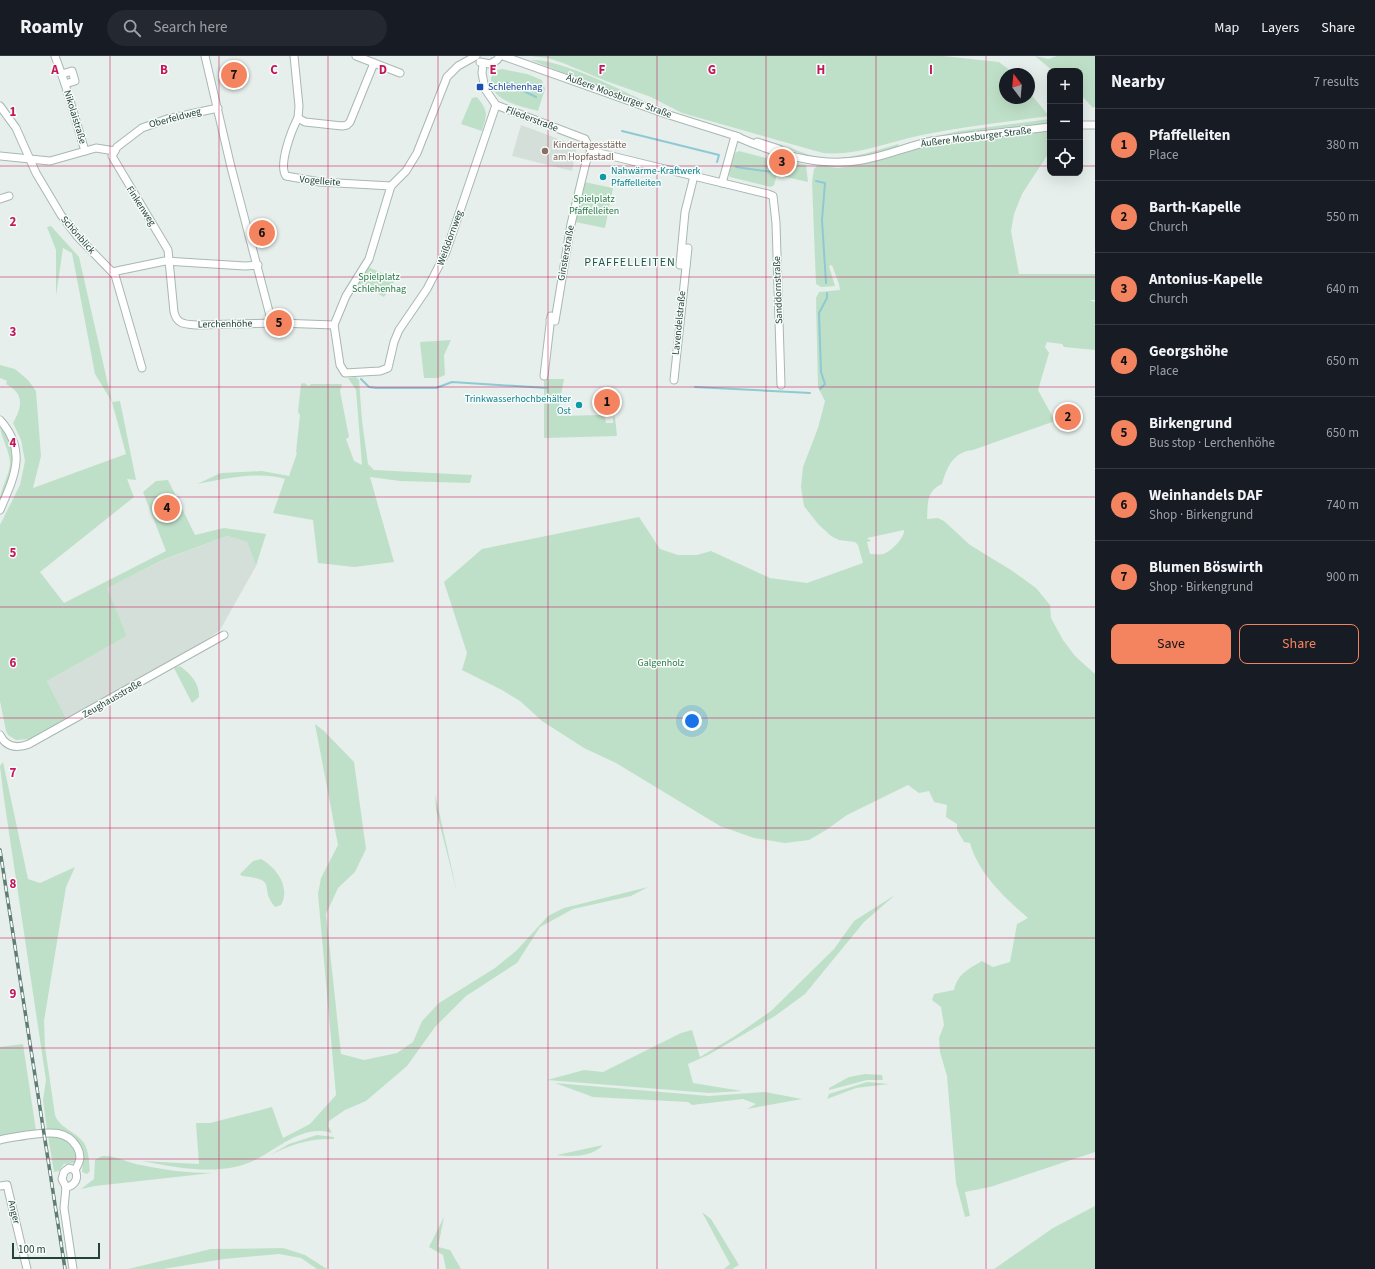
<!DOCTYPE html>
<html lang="en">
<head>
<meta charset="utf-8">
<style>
  :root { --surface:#171b24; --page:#242831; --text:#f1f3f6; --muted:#9ea1a6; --line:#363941; --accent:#f4845f }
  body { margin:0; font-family:"Source Sans 3",sans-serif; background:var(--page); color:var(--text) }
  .controls { position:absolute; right:12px; top:12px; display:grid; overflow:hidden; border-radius:8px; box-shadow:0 4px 16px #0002 }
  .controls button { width:36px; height:36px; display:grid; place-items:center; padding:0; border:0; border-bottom:1px solid var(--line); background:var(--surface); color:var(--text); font:20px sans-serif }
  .compass { position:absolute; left:999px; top:12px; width:36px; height:36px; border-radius:50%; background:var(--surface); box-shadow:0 4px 16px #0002; rotate:344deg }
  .scale { position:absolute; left:12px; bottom:10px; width:88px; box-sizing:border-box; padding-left:4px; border:2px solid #24423a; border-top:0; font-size:11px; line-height:14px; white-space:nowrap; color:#24423a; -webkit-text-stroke:3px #f7fbf9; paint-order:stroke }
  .you { position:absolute; left:692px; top:665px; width:14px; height:14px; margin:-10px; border:3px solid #fff; border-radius:50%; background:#1a73e8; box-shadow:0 0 0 6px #1a73e833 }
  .badge { display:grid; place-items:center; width:26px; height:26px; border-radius:50%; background:var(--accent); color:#111; font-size:13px; font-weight:700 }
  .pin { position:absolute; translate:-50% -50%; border:2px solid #fff; box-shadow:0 1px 4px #0006 }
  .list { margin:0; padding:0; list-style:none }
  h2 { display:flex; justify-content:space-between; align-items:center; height:52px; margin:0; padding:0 16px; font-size:17px }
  h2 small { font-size:13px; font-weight:400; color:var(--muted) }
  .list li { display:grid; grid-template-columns:26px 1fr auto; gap:12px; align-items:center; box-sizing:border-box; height:72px; padding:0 16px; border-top:1px solid var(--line) }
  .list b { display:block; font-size:15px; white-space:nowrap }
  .list p { margin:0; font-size:13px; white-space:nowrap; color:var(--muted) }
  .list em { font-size:13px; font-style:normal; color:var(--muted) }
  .actions { display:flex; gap:8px; padding:12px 16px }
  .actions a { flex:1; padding:9px 0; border:1px solid var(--accent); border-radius:8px; text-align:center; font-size:14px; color:var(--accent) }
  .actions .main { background:var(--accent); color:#111 }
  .icon { flex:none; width:22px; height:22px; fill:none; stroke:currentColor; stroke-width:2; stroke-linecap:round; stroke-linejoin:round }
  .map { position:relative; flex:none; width:1095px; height:1213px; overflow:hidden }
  header { display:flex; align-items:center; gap:24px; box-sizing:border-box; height:56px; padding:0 20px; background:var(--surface); border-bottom:1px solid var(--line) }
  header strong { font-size:19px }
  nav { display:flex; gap:22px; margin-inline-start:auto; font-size:14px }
  .search { width:280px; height:36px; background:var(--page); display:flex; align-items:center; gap:10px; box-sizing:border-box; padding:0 14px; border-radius:22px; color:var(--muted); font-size:15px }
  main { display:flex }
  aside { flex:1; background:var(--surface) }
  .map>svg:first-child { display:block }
  .built { fill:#d4dfda }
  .green { fill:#bfe0c8; fill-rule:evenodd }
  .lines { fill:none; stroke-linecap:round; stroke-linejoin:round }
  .stream { stroke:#8ec9d4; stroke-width:2 }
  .minor-casing { stroke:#a8b8b2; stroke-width:9 }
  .minor { stroke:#fff; stroke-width:7 }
  .rail-casing { stroke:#5f7d75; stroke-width:3.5 }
  .rail { stroke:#f7fbf9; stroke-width:2; stroke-dasharray:6; stroke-linecap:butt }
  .grid { fill:none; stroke:#c2185b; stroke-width:1; stroke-opacity:0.55 }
  .transit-dot { fill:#1a4fb4; stroke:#f7fbf9; stroke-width:1.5 }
  .education-dot { fill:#8d6e63; stroke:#f7fbf9; stroke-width:1.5 }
  .culture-dot { fill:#0f9aa8; stroke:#f7fbf9; stroke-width:1.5 }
  .labels { text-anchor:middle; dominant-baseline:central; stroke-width:3; stroke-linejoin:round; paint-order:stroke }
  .transit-label { font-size:10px; fill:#164399; stroke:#f7fbf9; text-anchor:start }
  .street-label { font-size:10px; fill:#24423a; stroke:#f7fbf9 }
  .education-label { font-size:10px; fill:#785e54; stroke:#f7fbf9; text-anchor:start }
  .culture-label { font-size:10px; fill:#0d838f; stroke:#f7fbf9; text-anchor:start }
  .park-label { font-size:10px; fill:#2d7a4b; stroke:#f7fbf9 }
  .quarter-label { font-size:12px; letter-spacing:1px; fill:#1f5548; stroke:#f7fbf9 }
  .grid-label { font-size:13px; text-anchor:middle; font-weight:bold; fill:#c2185b; stroke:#f7fbf9; stroke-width:3; stroke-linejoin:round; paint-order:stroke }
</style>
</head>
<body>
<header>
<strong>Roamly</strong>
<div class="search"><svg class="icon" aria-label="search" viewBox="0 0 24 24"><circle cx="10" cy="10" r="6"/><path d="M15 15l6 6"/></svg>Search here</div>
<nav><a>Map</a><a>Layers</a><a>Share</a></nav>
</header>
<main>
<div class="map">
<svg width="1095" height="1213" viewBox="0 0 1095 1213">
  <rect width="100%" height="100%" fill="#e6efeb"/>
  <g class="built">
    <polygon points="521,69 577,90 572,115 512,100"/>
    <polygon points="227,480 247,486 256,510 220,574 194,593 68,666 47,625 127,580 106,532 166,503"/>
  </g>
  <g class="green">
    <path d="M531,0H943L999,6L1015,18H1005V42H1029V36L1049,60C1007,66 964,70 922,79C889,86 857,100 823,97L682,57L651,41L606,25L563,7L548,2Z"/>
    <polygon points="1035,0 1048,3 1057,0 1095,0 1095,50 1093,52 1080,38 1080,15 1053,15"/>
    <path d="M531,4C558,2 622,34 648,47L650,51Z"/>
    <path d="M502,13L527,18L542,24L545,33L538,55C522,50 490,46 491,23C492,16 496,14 502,13Z"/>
    <path d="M477,41C489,56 487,58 482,75L461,68L472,42Z"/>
    <polygon points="1050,63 1050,68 952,79 908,87 959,75"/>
    <path d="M1050,74V95L1022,138L1014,158L1011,175L1019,218H1095V244H1089L1095,246V294L1064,291L1062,288L1047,286L1045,291L1049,297L1038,334L1055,365L973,394C953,396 947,411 942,428C926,435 928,448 927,463L938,462L944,465L970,489L1011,514L1036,532L1050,549L1051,562L1063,584L1075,600L1095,618V1096L990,1131L965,1136L970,1160L965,1161L956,1127L947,1020L940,996L939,982L944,969L941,951L932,944L934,938L954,934C958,917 969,913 982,905L993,911L1010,906L1017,868L1028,862C1005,842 978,817 970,787L964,786L957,774V768L946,761L947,749L934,746L929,735L919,737L908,729L847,759L826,774L809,784L785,787L754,782L720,770L616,707L584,692L542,665L520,645L502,634L462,614L467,597L444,526L482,493L639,461L660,493L678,499H697L711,495L770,522L807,527L863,507L858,489L855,486L839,484L831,480L818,468L804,450L801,431L803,411L818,372L825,345L818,331L816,242L819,236L840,234L839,228L832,209L829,210L835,230L821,231L816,228L812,126L814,113L818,109L838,112L868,107L910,93L933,89ZM904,474C905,481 891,496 883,498C879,499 874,498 870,498L867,486L871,485L867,482Z"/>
    <path d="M771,87C785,88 799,96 813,100C841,107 871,96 898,88L899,90C876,97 852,106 827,104C808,102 789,93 771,87Z"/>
    <polygon points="739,95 778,105 779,109 783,110 786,104 806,109 808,126 777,119 774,129 771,131 730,121 729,118 735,97"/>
    <polygon points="584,126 613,132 605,172 575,166"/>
    <path d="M51,170L79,201L112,346L120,345L136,424L127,423L134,441L40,516L64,547L166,495L143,436L156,425L168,424L195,479L224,472L266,478L256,510L247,486L227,480L165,503L107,532L127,580L47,625L68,666L31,684L29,683L16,684L8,679L6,675L0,645V469L20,429L25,405L21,384L13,367C22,351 25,338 6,328L7,325L0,322V309L15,313L28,324L36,335L41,400L33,432L126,398L112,346L95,318L72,197L63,192L56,240V194L47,171Z"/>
    <polygon points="368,211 396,223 384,241 358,227"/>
    <polygon points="451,284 444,299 445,319 438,322 424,322 420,286"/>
    <path d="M356,321L359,324L362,365L368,408L374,414L472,419L470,427L400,425L370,421L394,506L354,511L318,507L313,464L273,457L285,423C256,415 226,423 197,428L221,417L262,415L289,420L297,397L296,396L300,359L298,356L301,328L304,327L309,330L311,328H342L340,335L349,381L346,383L354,405L362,409L356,334L348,322Z"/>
    <polygon points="544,323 564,323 557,360 601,359 605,362 606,367 613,367 613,361 615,361 617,380 544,382"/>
    <path d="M0,368C19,398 13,414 0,445C0,432 9,421 10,408C10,393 0,382 0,368Z"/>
    <path d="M180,610C191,619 199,626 199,641L192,647L174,612Z"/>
    <path d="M315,668L324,675L354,706L366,793L355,816L338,832L326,858L341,998L364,1004L397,997L413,986L422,965L439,947L495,912L516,895L548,860L564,852L648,831L631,840L573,853L540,871L517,907L466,940L435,971L407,1010L366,1045L345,1054L329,1065L328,1070L332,1077C297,1066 270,1103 239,1110C207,1118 173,1111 142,1105L199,1108L196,1067H210L272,1051L283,1082L310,1068L336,1039L318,838L321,822L338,789Z"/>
    <path d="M3,706L28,823L40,827L75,811L66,831L44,965L45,991L55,1059C60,1073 76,1075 84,1087C89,1095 89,1106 90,1115L87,1118L82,1116C85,1090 76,1072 47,1074L43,1044L46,1024L4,743L0,710Z"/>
    <polygon points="435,738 457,836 436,754"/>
    <path d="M261,803C276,811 291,831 281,849L275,851C258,831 280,824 242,820L240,818L253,805Z"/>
    <polygon points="895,839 864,866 805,938 775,960 708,999 688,1008 693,1027 742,1035 709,1037 547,1024 584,1014 603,1016 681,977 692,974 700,1001 735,980 771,955 834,893 854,865"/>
    <polygon points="23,988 36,1075 0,1082 0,991"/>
    <polygon points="865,1018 882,1019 883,1024 867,1024 829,1034 829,1032 849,1021"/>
    <polygon points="867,1026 889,1028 856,1032 827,1043 829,1038"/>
    <polygon points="555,1027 709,1040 765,1036 802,1043 747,1053 756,1048 743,1043 692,1049 688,1046 593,1041"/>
    <path d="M56,1079C69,1084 76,1089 78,1104L74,1107L64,1108L59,1115L54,1116L48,1080Z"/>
    <path d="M317,1079L334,1081V1083C310,1082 292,1088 270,1099L289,1088Z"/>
    <path d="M603,1089C592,1101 572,1101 557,1099Z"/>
    <path d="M102,1100C116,1099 128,1107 141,1109C164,1114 188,1117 212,1117L95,1130L81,1133L94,1123L95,1104Z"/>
    <polygon points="1095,1150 1095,1213 994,1213 1053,1172"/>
    <polygon points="702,1156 711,1163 739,1209 732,1213 724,1213 730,1208"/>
    <polygon points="444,1161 438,1191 450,1194 461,1213 446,1213 443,1199 429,1191"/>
    <polygon points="283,1192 305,1199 327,1213 317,1213 301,1202 279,1198 224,1203 163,1213 128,1213 211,1193"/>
  </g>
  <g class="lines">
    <g class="stream">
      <polyline points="505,26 536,41"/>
      <polyline points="622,75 719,99 717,106"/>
      <polyline points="736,111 772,116"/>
      <polyline points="816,125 825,127 822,164 826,227"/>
      <polyline points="361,323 369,331 376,332 436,332 452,326 547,332"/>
      <polyline points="695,331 810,337"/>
      <polyline points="820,333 825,328 821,316 819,257 827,242 827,237"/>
    </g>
    <g class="minor-casing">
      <g id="minor">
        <polyline points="55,0 65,28 75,25 72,15 62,18"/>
        <polyline points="205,0 231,111 272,267"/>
        <polyline points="294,0 299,50 298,62 305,66 342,70 347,69 350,66 374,7"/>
        <polyline points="356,0 400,17"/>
        <polyline points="476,0 458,10 447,21 417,97 406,115 391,130 369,203 346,240 334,269 340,309 345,317 380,315 388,312 394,286 399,274 427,233 446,196 496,49"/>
        <polyline points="503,0 666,58 739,81"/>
        <polyline points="480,6 490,8 497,4 500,0"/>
        <polyline points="483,8 482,17 485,33 496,49 585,83 591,95 768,138 773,140 776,167 781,329"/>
        <polyline points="65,28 85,95"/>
        <polyline points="0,50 16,72 36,117 61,159 77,180 115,219 142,312"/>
        <path d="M218,52L167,63L142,72L117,91L112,100L168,194L174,256C177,268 184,268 195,269L279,267L334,269"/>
        <path d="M298,62C292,73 278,109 286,120L320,126L391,130"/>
        <polyline points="1080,69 1095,69"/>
        <path d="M735,80C774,97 819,112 862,104C886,100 908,90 932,85C971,79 1011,76 1050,71"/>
        <polyline points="757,86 779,93"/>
        <polyline points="0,100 50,105 96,92 115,95"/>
        <polyline points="722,127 735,80"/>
        <polyline points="0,143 9,140"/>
        <polyline points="686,209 680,209 685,156 694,120"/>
        <polyline points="112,216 165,205 245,210 258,209"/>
        <polyline points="550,264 555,265 571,168 586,106 591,95"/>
        <polyline points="544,320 551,260"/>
        <polyline points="674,324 688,192 682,192"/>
        <path d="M0,364C28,395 14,421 0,454"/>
        <path d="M0,679C6,691 17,693 29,688L224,579"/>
        <path d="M0,1084C9,1081 18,1081 27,1079C46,1077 66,1072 77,1091C82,1100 80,1106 75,1114"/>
        <polyline points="0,1130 7,1129 27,1213"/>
        <polyline points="66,1131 64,1152 73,1213"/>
        <polyline points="66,1131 62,1123 64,1116 69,1112 75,1114"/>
        <path d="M66,1131C75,1130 79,1122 75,1114"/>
      </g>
    </g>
    <use href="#minor" class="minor"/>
    <g class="rail-casing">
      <polyline id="rail" points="0,794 65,1213"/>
    </g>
    <use href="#rail" class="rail"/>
  </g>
  <path class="grid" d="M110,0V1213M219,0V1213M328,0V1213M438,0V1213M548,0V1213M657,0V1213M766,0V1213M876,0V1213M986,0V1213M0,110H1050M1080,110H1095M0,221H1095M0,331H1095M0,441H1095M0,551H1095M0,662H1095M0,772H1095M0,882H1095M0,992H1095M0,1103H1095"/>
  <rect class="transit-dot" x="476" y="27" width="8" height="8" rx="2"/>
  <circle class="education-dot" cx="545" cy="95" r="4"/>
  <g class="culture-dot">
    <circle cx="603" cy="121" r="4"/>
    <circle cx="579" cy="349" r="4"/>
  </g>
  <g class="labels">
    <g class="transit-label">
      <text x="488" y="31">Schlehenhag</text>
    </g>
    <g class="street-label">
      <text transform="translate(619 40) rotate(20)">Äußere Moosburger Straße</text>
      <text transform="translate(75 61) rotate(73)">Nikolaistraße</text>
      <text transform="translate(175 62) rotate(-15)">Oberfeldweg</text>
      <text transform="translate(532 63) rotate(21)">Fliederstraße</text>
      <text transform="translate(976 81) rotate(-7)">Äußere Moosburger Straße</text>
      <text transform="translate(320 125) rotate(5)">Vogelleite</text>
      <text transform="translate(141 150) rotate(57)">Finkenweg</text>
      <text transform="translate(78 179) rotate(49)">Schönblick</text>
      <text transform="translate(450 182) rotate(-70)">Weißdornweg</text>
      <text transform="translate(566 197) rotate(-80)">Ginsterstraße</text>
      <text transform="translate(778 234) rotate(-92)">Sanddornstraße</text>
      <text transform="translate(679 267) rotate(-84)">Lavendelstraße</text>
      <text transform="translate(225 268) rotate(-1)">Lerchenhöhe</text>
      <text transform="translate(112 643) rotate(-30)">Zeughausstraße</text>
      <text transform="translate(14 1156) rotate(77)">Anger</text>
    </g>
    <g class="education-label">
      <text x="553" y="89">Kindertagesstätte<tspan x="553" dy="12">am Hopfastadl</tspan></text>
    </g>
    <g class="culture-label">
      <text x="611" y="115">Nahwärme-Kraftwerk<tspan x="611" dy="12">Pfaffelleiten</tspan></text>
      <text x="571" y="343" text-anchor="end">Trinkwasserhochbehälter<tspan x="571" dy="12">Ost</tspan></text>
    </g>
    <g class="park-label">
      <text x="594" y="143">Spielplatz<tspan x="594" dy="12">Pfaffelleiten</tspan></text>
      <text x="379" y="221">Spielplatz<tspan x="379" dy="12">Schlehenhag</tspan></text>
      <text x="661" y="607">Galgenholz</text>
    </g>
    <g class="quarter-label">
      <text x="630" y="206">PFAFFELLEITEN</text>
    </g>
  </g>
  <g class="grid-label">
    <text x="55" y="18">A</text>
    <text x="164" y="18">B</text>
    <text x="274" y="18">C</text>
    <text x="383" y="18">D</text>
    <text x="493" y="18">E</text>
    <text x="602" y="18">F</text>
    <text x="712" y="18">G</text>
    <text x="821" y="18">H</text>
    <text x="931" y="18">I</text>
    <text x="13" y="60">1</text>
    <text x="13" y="170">2</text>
    <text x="13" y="280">3</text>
    <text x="13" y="391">4</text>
    <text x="13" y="501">5</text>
    <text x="13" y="611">6</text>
    <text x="13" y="721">7</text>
    <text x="13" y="832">8</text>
    <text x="13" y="942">9</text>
  </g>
</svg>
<div class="controls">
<button>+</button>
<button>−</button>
<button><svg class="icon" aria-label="locate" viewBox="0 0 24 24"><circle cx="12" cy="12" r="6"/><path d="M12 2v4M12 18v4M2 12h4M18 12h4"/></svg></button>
</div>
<svg class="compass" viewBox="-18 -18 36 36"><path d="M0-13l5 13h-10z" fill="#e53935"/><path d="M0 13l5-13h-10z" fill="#9ea1a6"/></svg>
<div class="scale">100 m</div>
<div class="you"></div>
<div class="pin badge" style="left:607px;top:346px">1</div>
<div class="pin badge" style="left:1068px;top:361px">2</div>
<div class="pin badge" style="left:782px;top:106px">3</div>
<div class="pin badge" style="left:167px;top:452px">4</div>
<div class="pin badge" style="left:279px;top:267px">5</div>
<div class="pin badge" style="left:262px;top:177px">6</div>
<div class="pin badge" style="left:234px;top:19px">7</div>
</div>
<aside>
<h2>Nearby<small>7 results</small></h2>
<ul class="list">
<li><span class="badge">1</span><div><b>Pfaffelleiten</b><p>Place</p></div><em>380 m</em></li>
<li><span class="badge">2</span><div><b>Barth-Kapelle</b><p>Church</p></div><em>550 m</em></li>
<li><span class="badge">3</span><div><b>Antonius-Kapelle</b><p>Church</p></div><em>640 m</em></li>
<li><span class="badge">4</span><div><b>Georgshöhe</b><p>Place</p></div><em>650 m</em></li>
<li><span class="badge">5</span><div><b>Birkengrund</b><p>Bus stop · Lerchenhöhe</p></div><em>650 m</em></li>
<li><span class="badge">6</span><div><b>Weinhandels DAF</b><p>Shop · Birkengrund</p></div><em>740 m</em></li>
<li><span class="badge">7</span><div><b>Blumen Böswirth</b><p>Shop · Birkengrund</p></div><em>900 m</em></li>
</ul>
<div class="actions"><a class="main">Save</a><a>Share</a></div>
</aside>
</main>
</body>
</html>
